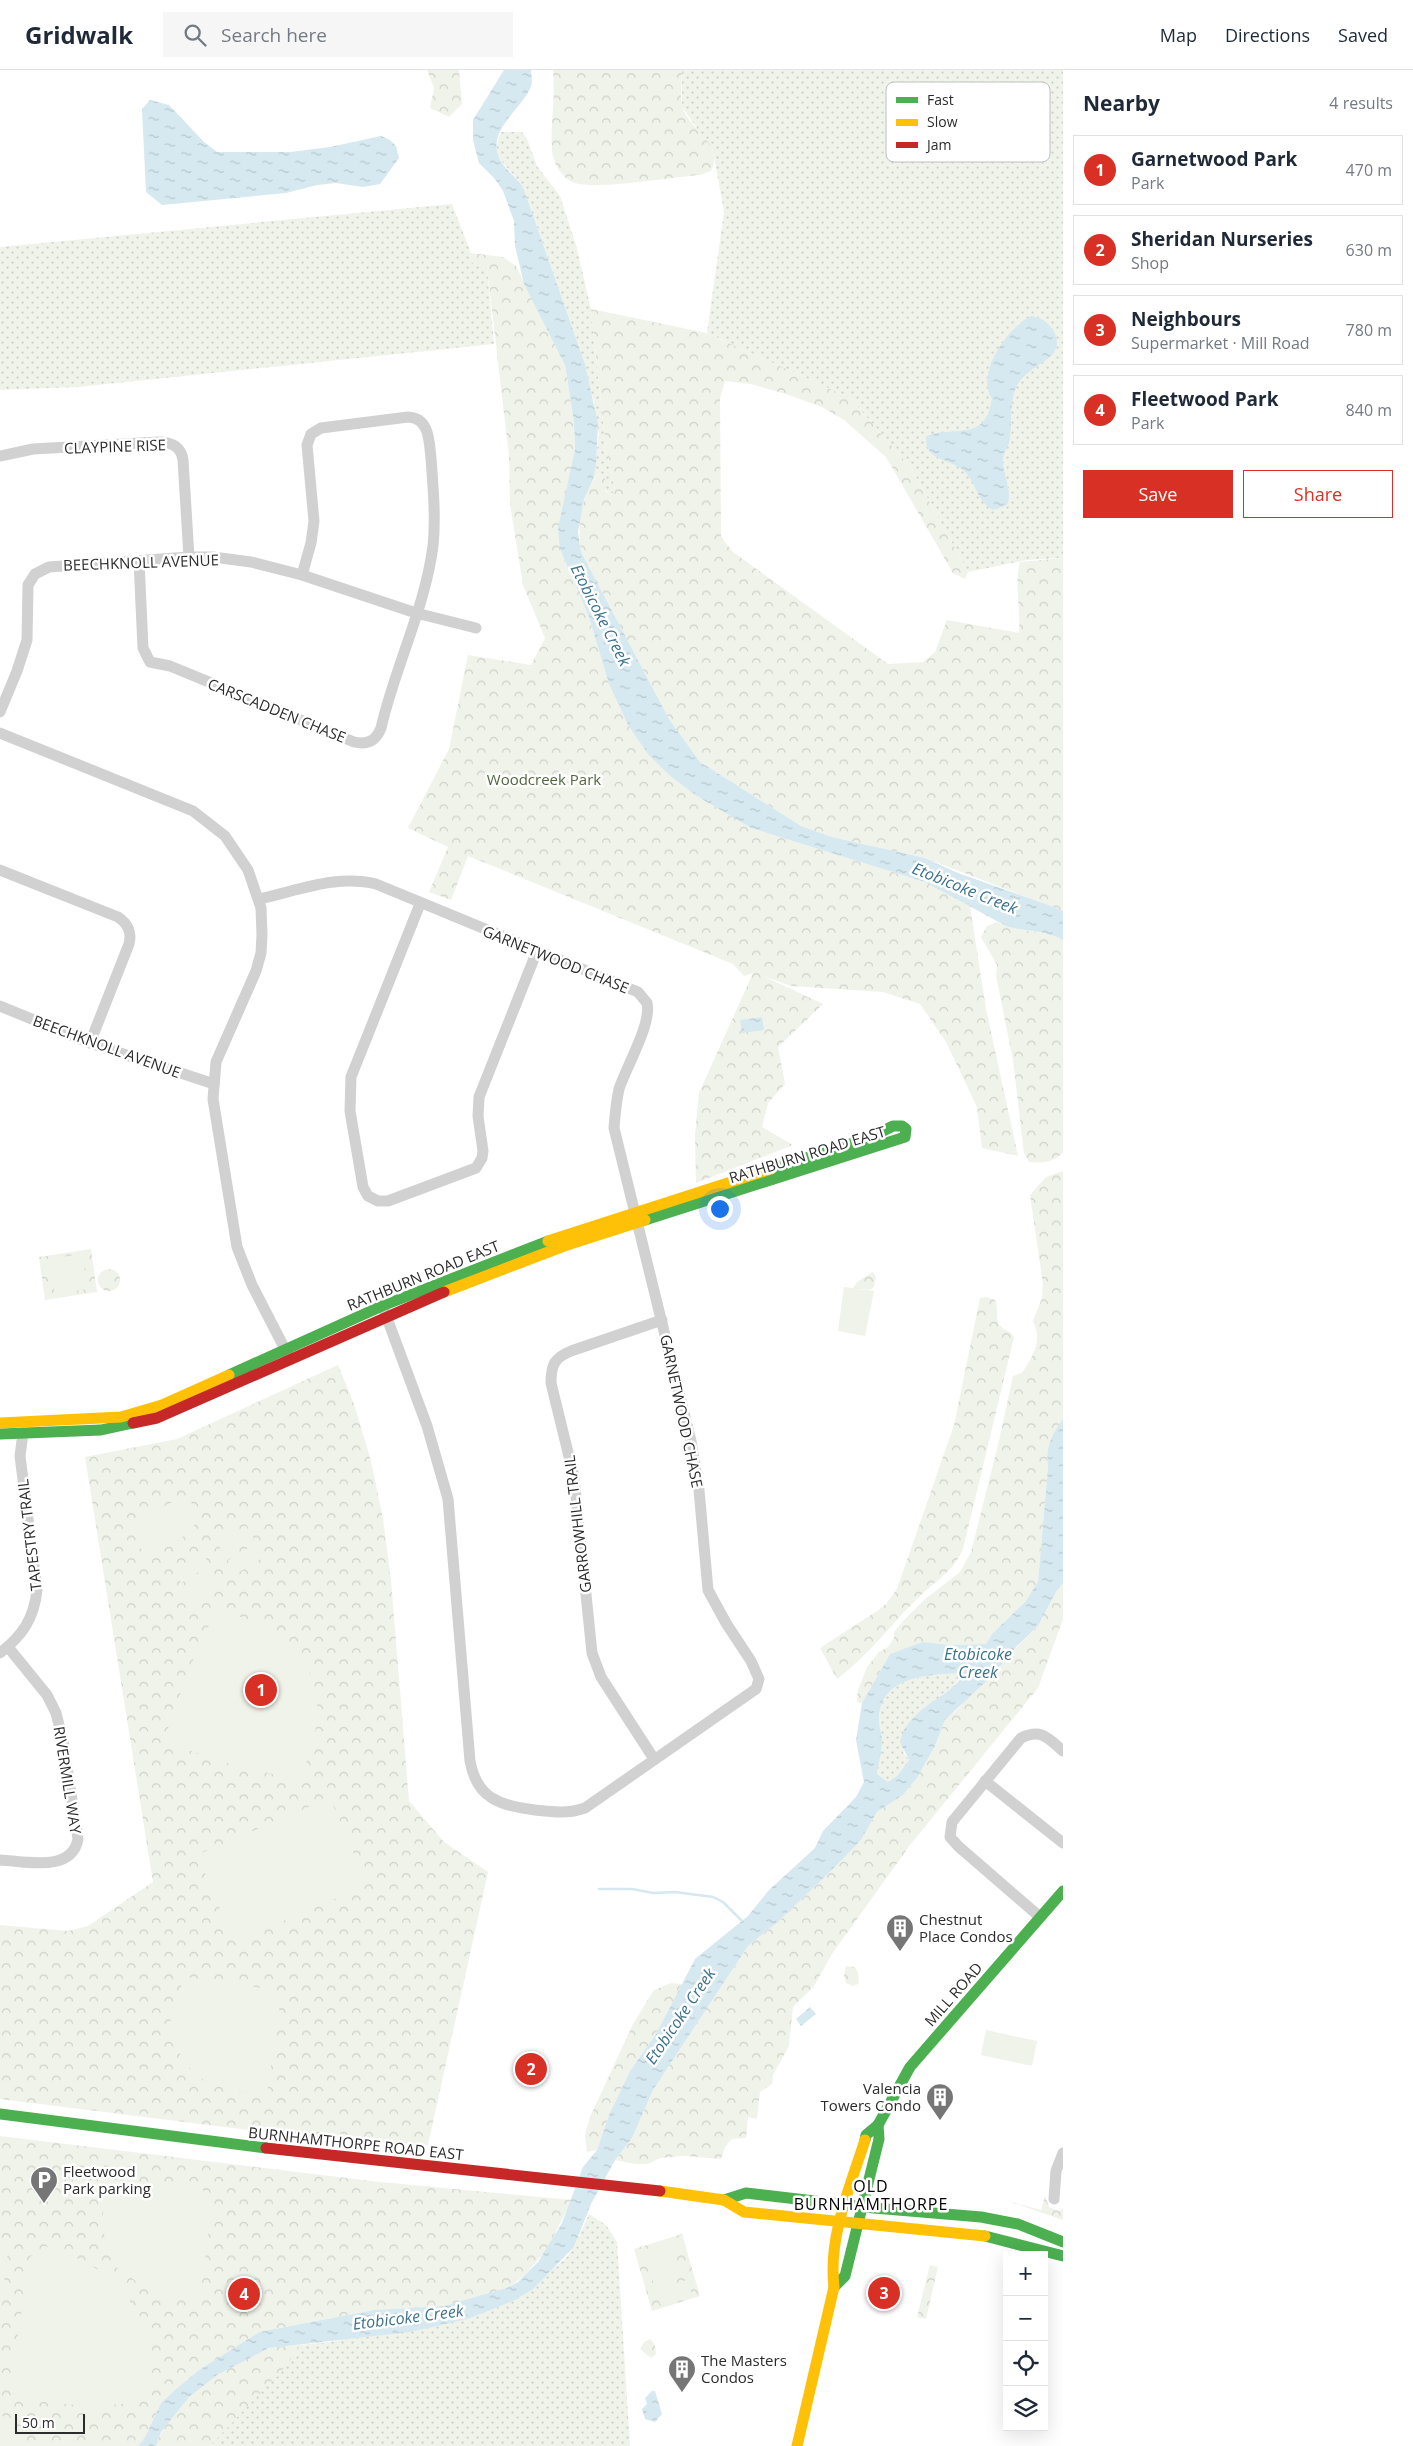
<!DOCTYPE html>
<html lang="en">
<head>
<meta charset="utf-8">
<style>
  :root { --surface:#fff; --page:#f6f6f7; --text:#1f2937; --muted:#747a83; --line:#e0e1e3; --accent:#d93025 }
  body { margin:0; font-family:"Open Sans",sans-serif; background:var(--page); color:var(--text) }
  .controls { position:absolute; right:15px; bottom:15px; display:grid; overflow:hidden; border-radius:0px; box-shadow:0 5px 20px #0002 }
  .controls button { width:45px; height:45px; display:grid; place-items:center; padding:0; border:0; border-bottom:1px solid var(--line); background:var(--surface); color:var(--text); font:25px sans-serif }
  .scale { position:absolute; left:15px; bottom:12px; width:70px; box-sizing:border-box; padding-left:5px; border:2px solid #2c2c2c; border-top:0; font-size:14px; line-height:18px; white-space:nowrap; color:#2c2c2c; -webkit-text-stroke:4px #fff; paint-order:stroke }
  .you { position:absolute; left:719px; top:1138px; width:18px; height:18px; margin:-12px; border:4px solid #fff; border-radius:50%; background:#1a73e8; box-shadow:0 0 0 8px #1a73e833 }
  .badge { display:grid; place-items:center; width:32px; height:32px; border-radius:50%; background:var(--accent); color:#fff; font-size:16px; font-weight:700 }
  .pin { position:absolute; translate:-50% -50%; border:2px solid #fff; box-shadow:0 1px 5px #0006 }
  .list { margin:0; padding:0; list-style:none }
  h2 { display:flex; justify-content:space-between; align-items:center; height:65px; margin:0; padding:0 20px; font-size:21px }
  h2 small { font-size:16px; font-weight:400; color:var(--muted) }
  .list li { display:grid; grid-template-columns:32px 1fr auto; gap:15px; align-items:center; box-sizing:border-box; height:70px; margin:0 10px 10px; padding:0 10px; border:1px solid var(--line); border-radius:0px }
  .list b { display:block; font-size:19px; white-space:nowrap }
  .list p { margin:0; font-size:16px; white-space:nowrap; color:var(--muted) }
  .list em { font-size:16px; font-style:normal; color:var(--muted) }
  .actions { display:flex; gap:10px; padding:15px 20px }
  .actions a { flex:1; padding:11px 0; border:1px solid var(--accent); border-radius:0px; text-align:center; font-size:18px; color:var(--accent) }
  .actions .main { background:var(--accent); color:#fff }
  .icon { flex:none; width:28px; height:28px; fill:none; stroke:currentColor; stroke-width:2; stroke-linecap:round; stroke-linejoin:round }
  .map { position:relative; flex:none; width:1063px; height:2376px; overflow:hidden }
  header { display:flex; align-items:center; gap:30px; box-sizing:border-box; height:70px; padding:0 25px; background:var(--surface); border-bottom:1px solid var(--line) }
  header strong { font-size:24px }
  nav { display:flex; gap:28px; margin-inline-start:auto; font-size:18px }
  .search { width:350px; height:45px; background:var(--page); display:flex; align-items:center; gap:12px; box-sizing:border-box; padding:0 18px; border-radius:0px; color:var(--muted); font-size:19px }
  main { display:flex }
  aside { flex:1; background:var(--surface) }
  .map>svg:first-child { display:block }
  .grass { fill:url(#grass-dots) }
  .forest { fill:url(#forest-crowns) }
  .pitch { fill:#f0f3ea }
  .water { fill:url(#water-ripples); fill-rule:evenodd }
  .lines { fill:none; stroke-linecap:round; stroke-linejoin:round }
  .stream { stroke:#d6e8f0; stroke-width:2.5 }
  .street { stroke:#d1d1d1; stroke-width:11 }
  .fast { stroke:#4caf50; stroke-width:11 }
  .slow { stroke:#ffc107; stroke-width:11 }
  .jam { stroke:#c62828; stroke-width:11 }
  .labels { text-anchor:middle; dominant-baseline:central; stroke-width:5; stroke-linejoin:round; paint-order:stroke }
  .street-label { font-size:15px; fill:#2c2c2c; stroke:#fff }
  .park-label { font-size:15px; fill:#52673a; stroke:#fff }
  .poi-label { font-size:15px; fill:#2c2c2c; stroke:#fff; text-anchor:start }
  .water-label { font-size:16px; font-style:italic; fill:#3b728c; stroke:#fff }
  .neighbourhood-label { font-size:16px; letter-spacing:1px; fill:#000; stroke:#fff }
  .key { fill:#fff; stroke:#c0c0c0; stroke-width:1 }
  .key-label { font-size:14px; fill:#2c2c2c }
</style>
</head>
<body>
<header>
<strong>Gridwalk</strong>
<div class="search"><svg class="icon" aria-label="search" viewBox="0 0 24 24"><circle cx="10" cy="10" r="6"/><path d="M15 15l6 6"/></svg>Search here</div>
<nav><a>Map</a><a>Directions</a><a>Saved</a></nav>
</header>
<main>
<div class="map">
<svg width="1063" height="2376" viewBox="0 0 1063 2376">
  <defs>
    <pattern id="grass-dots" width="8" height="8" patternUnits="userSpaceOnUse" patternTransform="scale(1.25)"><rect width="8" height="8" fill="#f0f3ea"/><path d="M2 2h.1M6 6h.1" fill="none" stroke="#ced0c9" stroke-width="1.8" stroke-linecap="round"/></pattern>
    <pattern id="forest-crowns" width="20" height="18" patternUnits="userSpaceOnUse" patternTransform="scale(1.25)"><rect width="20" height="18" fill="#f0f3ea"/><path d="M2 6a3 3 0 1 1 6 0M12 15a3 3 0 1 1 6 0" fill="none" stroke="#ced0c9"/></pattern>
    <pattern id="water-ripples" width="26" height="14" patternUnits="userSpaceOnUse" patternTransform="scale(1.25)"><rect width="26" height="14" fill="#d6e8f0"/><path d="M2 4q2-2 4 0t4 0M15 11q2-2 4 0t4 0" fill="none" stroke="#b8c7ce"/></pattern>
  </defs>
  <rect width="100%" height="100%" fill="#fff"/>
  <g class="grass">
    <polygon points="682,0 1063,0 1063,488 1027,490 968,502 911,398 850,328 707,263 724,142 713,81 682,37"/>
    <path d="M501,62H522L527,69L537,96L560,126L576,175L591,239L606,379L615,420L611,425L605,420V409L600,403L593,410L599,364L594,344V331L587,311L585,294L523,117C510,96 488,90 501,62Z"/>
    <polygon points="452,134 471,183 470,191 487,197 494,274 78,317 0,320 0,177"/>
    <path d="M963,1603L953,1617L941,1625L903,1682L909,1690L898,1705L888,1712L876,1704C878,1694 882,1683 882,1673C883,1666 879,1658 879,1650C880,1605 928,1605 963,1603Z"/>
    <polygon points="589,2144 606,2155 617,2172 630,2376 156,2376 270,2278 329,2272 468,2249 513,2231 565,2189 574,2177"/>
  </g>
  <g class="forest">
    <polygon points="427,0 459,0 462,34 449,47 430,38 434,18"/>
    <path d="M553,0H682C682,11 680,25 682,36C687,58 726,74 711,101L700,105C672,107 598,120 575,113C562,109 553,93 552,80C550,53 556,28 553,0Z"/>
    <polygon points="471,183 503,187 516,196 565,295 574,352 575,379 563,436 560,479 589,547 609,614 628,655 669,705 695,725 751,758 925,812 970,836 986,939 1018,1086 982,1078 977,1037 946,972 920,934 883,922 791,916 763,906 823,934 778,977 785,1014 768,1033 762,1057 793,1075 696,1113 695,1065 699,1023 753,903 744,906 733,894 468,786 451,830 429,822 448,777 408,758 449,679 468,585 531,595 545,568 523,515 510,434 509,386 487,198 470,192"/>
    <path d="M591,239L707,263L850,328L911,398L968,502L965,509L953,503L886,387L844,350L824,338L789,325L751,314L725,311L720,328L721,467L733,482L888,594L923,592L935,582L947,550L1019,563C1021,542 1014,510 1020,492L1063,488V841L925,788L832,767L801,756L700,692L669,649L581,482C577,455 580,423 600,403L605,408V421L611,425L615,420L606,379Z"/>
    <path d="M997,852C1018,863 1042,859 1063,870V1082C1054,1093 1043,1093 1029,1092L1024,1083L1013,990L996,906L997,895L981,867L987,856Z"/>
    <path d="M1063,1101V1349C1053,1363 1045,1380 1048,1397L1038,1512L1025,1532L992,1564L986,1574L951,1575L922,1572L890,1584L862,1633H859L857,1631L858,1620L867,1597L879,1582L888,1577L894,1568V1562L903,1551L924,1530L960,1502L971,1482L998,1375L1013,1306L1022,1303C1033,1286 1043,1271 1033,1251L1042,1228L1043,1214L1030,1125L1046,1107Z"/>
    <polygon points="91,1179 97,1222 45,1230 39,1187"/>
    <circle cx="109" cy="1210" r="11"/>
    <polygon points="873,1202 876,1207 874,1217 870,1220 853,1218 857,1212"/>
    <path d="M987,1227L995,1230C999,1239 995,1248 999,1254C1002,1260 1010,1260 1014,1267L963,1479C953,1502 936,1510 919,1527C890,1555 870,1584 837,1609L820,1578L877,1541L886,1534L897,1519L954,1355L980,1228Z"/>
    <polygon points="338,1295 354,1334 371,1391 383,1449 391,1510 409,1731 444,1772 488,1802 428,2075 271,2063 0,2029 0,1855 68,1861 88,1856 153,1812 85,1387 177,1369"/>
    <polygon points="1063,1513 1063,1549 1038,1618 910,1775 832,1884 814,1916 793,1937 789,1976 773,2005 772,2014 760,2022 757,2049 748,2047 746,2068 732,2069 725,2077 721,2089 685,2086 660,2088 648,2094 635,2094 615,2090 632,2068 653,2020 748,1876 779,1851 841,1791 861,1770 877,1742 903,1725 917,1708 935,1676 945,1650 959,1638 969,1625 1038,1556 1056,1522"/>
    <path d="M846,1896L855,1897C858,1902 860,1908 858,1914L853,1916L846,1913L844,1906Z"/>
    <polygon points="671,1913 682,1914 656,1964 630,2001 609,2045 597,2080 587,2082 585,2065 590,2047 633,1954 654,1920"/>
    <polygon points="0,2066 371,2111 572,2130 547,2179 525,2205 507,2219 444,2236 374,2240 259,2262 199,2300 176,2319 161,2333 145,2367 138,2376 0,2376"/>
    <polygon points="1045,2126 1049,2137 1059,2141 1063,2139 1063,2150 1008,2131 1041,2140"/>
    <polygon points="682,2164 700,2226 652,2241 634,2179"/>
    <polygon points="930,2195 938,2197 926,2249 917,2247"/>
    <polygon points="650,2269 655,2275 656,2284 651,2288 640,2279 644,2272"/>
    <path d="M299,2275L287,2295L210,2376H156C169,2333 227,2292 268,2279C278,2276 289,2276 299,2275Z"/>
  </g>
  <g class="pitch">
    <polygon points="82,1184 85,1199 52,1204 49,1189"/>
    <polygon points="85,1204 88,1219 55,1224 52,1209"/>
    <polygon points="844,1217 874,1221 865,1266 838,1261"/>
    <path d="M184,1430C224,1443 171,1480 153,1482C147,1483 143,1481 139,1477L134,1463C137,1450 171,1429 184,1430Z"/>
    <polygon points="246,1456 254,1469 225,1486 217,1473"/>
    <polygon points="257,1473 265,1486 236,1504 228,1490"/>
    <polygon points="202,1482 210,1495 181,1513 173,1500"/>
    <polygon points="212,1500 220,1513 191,1531 183,1517"/>
    <path d="M216,1540C227,1543 239,1546 250,1550C325,1583 331,1641 299,1710L233,1695L171,1674L166,1664L188,1602Z"/>
    <polygon points="330,1728 367,1815 234,1872 197,1785"/>
    <path d="M186,1907L275,1920L281,1927L267,2024C248,2022 228,2021 210,2013C184,2001 163,1964 173,1936C176,1926 181,1917 186,1907Z"/>
    <polygon points="986,1960 1037,1971 1032,1996 981,1985"/>
    <polygon points="108,2109 207,2121 213,2128 200,2226 169,2227 147,2219 116,2197 106,2175 102,2151"/>
    <polygon points="675,2171 680,2185 648,2195 643,2180"/>
    <polygon points="45,2176 84,2191 116,2211 148,2258 151,2322 141,2332 93,2337 19,2329 10,2317 30,2187"/>
    <polygon points="0,2180 8,2181 0,2247"/>
    <polygon points="681,2190 686,2205 654,2215 650,2200"/>
    <polygon points="687,2210 692,2224 660,2234 656,2220"/>
    <polygon points="0,2343 25,2372 20,2376 0,2376"/>
  </g>
  <g class="water">
    <path d="M504,0H531C531,5 533,11 531,16C524,37 489,58 498,84C502,98 515,105 523,117L585,294L598,354L596,395L593,410L584,429L578,462L581,482L669,649L700,692L801,756L832,767L925,788L958,803L1051,836L1063,841V870C1045,860 1025,862 1006,856L925,812L751,758L695,725L669,705L648,684L628,655L609,614L589,547L560,479L558,458L575,379L574,352L565,295L524,214L515,176L514,151L503,121L495,109L479,93L473,70V50Z"/>
    <polygon points="150,30 169,35 204,72 217,82 291,82 330,77 381,66 390,70 396,76 399,88 380,114 363,117 336,113 317,115 286,123 162,135 146,122 142,39"/>
    <path d="M1031,246C1045,248 1057,259 1057,274C1055,293 1024,296 1015,320C1009,337 1013,355 1009,373C1007,379 1003,384 1003,391C1003,406 1013,421 1007,435L993,440C975,431 976,407 960,398C947,389 922,388 927,366C956,355 985,373 992,329C975,304 1008,257 1031,246Z"/>
    <polygon points="762,947 764,960 742,963 740,950"/>
    <path d="M1063,1349V1513L1056,1522L1038,1556L1016,1577L995,1603L945,1650L935,1676L917,1708L903,1725L877,1742L861,1770L841,1791L779,1851L748,1876L653,2020L632,2068L615,2090L591,2134L574,2177L533,2219L513,2231L468,2249L410,2262L269,2278L217,2305L189,2327L161,2362L156,2376H138L145,2367L161,2333L176,2319L199,2300L259,2262L374,2240L444,2236L507,2218L518,2212L538,2192L562,2153L583,2097L597,2080L609,2045L630,2001L656,1964L695,1889L748,1846L769,1820L815,1778L823,1761L856,1727L864,1712L856,1670L862,1633L890,1584L922,1572L951,1575L986,1574L992,1564L1025,1532L1038,1512L1048,1397C1045,1378 1052,1364 1063,1349ZM963,1603C958,1624 906,1637 900,1672L909,1690L898,1705L888,1712L877,1704C878,1694 882,1683 882,1673C883,1666 879,1658 879,1650C880,1605 928,1605 963,1603Z"/>
    <polygon points="810,1937 816,1944 801,1956 796,1949"/>
    <polygon points="652,2321 655,2321 662,2344 655,2352 645,2349 642,2339 647,2334 645,2328"/>
  </g>
  <g class="lines">
    <polyline class="stream" points="599,1819 632,1819 653,1823 675,1822 713,1827 723,1832 742,1851"/>
    <g class="street">
      <path d="M0,386L33,379L158,372C171,372 181,376 183,390L189,487"/>
      <path d="M139,491L143,578L150,592L170,596L354,672C367,675 376,671 381,658C395,597 425,538 433,476C436,446 433,417 431,388C429,372 430,348 408,347L321,358L311,364L307,375L314,451L311,473L302,505"/>
      <polyline points="0,642 17,601 27,570 28,515 35,504 49,497 189,487 213,487 251,492 302,505 416,543 476,558"/>
      <polyline points="0,663 193,741 225,766 248,800 261,838 262,865 261,883 256,901 216,992 213,1029 237,1177 252,1215 288,1285"/>
      <path d="M0,800L118,847C128,854 132,862 129,874L90,973"/>
      <path d="M259,829C297,821 337,804 376,814L638,922L647,933C652,954 626,997 619,1019C616,1032 615,1045 614,1058L691,1371L699,1420L708,1520L726,1553L751,1591L759,1609L756,1619L585,1738C568,1744 553,1742 535,1740C501,1735 477,1730 470,1691L448,1429L427,1356L384,1240"/>
      <polyline points="420,834 351,1007 350,1041 363,1117 368,1126 378,1131 388,1131 476,1098 482,1088 483,1081 478,1046 479,1027 537,881"/>
      <polyline points="0,936 90,973 214,1014"/>
      <path d="M0,1583C22,1566 34,1549 37,1520L20,1386L23,1363"/>
      <path d="M654,1689L601,1607L592,1583L574,1407L551,1313C551,1295 554,1288 571,1281L662,1250"/>
      <polyline points="985,1711 1063,1773"/>
      <path d="M0,1790C25,1791 72,1803 78,1769L63,1671L56,1643L47,1625L8,1577"/>
      <path d="M1040,1847L958,1776L950,1767L952,1752L1021,1668C1041,1658 1048,1668 1063,1681"/>
      <polyline points="1054,2129 1056,2101 1063,2083"/>
    </g>
    <g class="fast">
      <polyline points="645,1150 905,1067 906,1059 902,1056 893,1056 869,1068 771,1099"/>
      <polyline points="229,1305 382,1236 548,1171"/>
      <polyline points="0,1364 101,1360 133,1353"/>
      <polyline points="0,2044 266,2078"/>
      <polyline points="865,2070 866,2065 878,2055 910,1997 1063,1821"/>
      <polyline points="724,2130 746,2123 874,2138 981,2147 1018,2154 1063,2172"/>
      <polyline points="985,2166 1063,2186"/>
      <polyline points="834,2217 845,2206 879,2069 878,2055"/>
    </g>
    <g class="slow">
      <polyline points="548,1171 771,1099"/>
      <polyline points="444,1222 564,1176 645,1150"/>
      <polyline points="0,1353 121,1347 162,1335 229,1305"/>
      <polyline points="660,2121 724,2130 744,2142 985,2166"/>
      <path d="M797,2376L834,2217C828,2167 850,2117 865,2070"/>
    </g>
    <g class="jam">
      <polyline points="133,1353 157,1348 444,1222"/>
      <polyline points="266,2078 660,2121"/>
    </g>
  </g>
  <defs>
    <g id="building-pin" transform="scale(1.4375)"><path d="M0 17L-7.5 6A9.5 9.5 0 1 1 7.5 6Z" fill="#767676" stroke="#fff"/><path d="M-4-6H4V6H1V3H-1V6H-4ZM-2.5-4.3h1.7v1.8h-1.7ZM.8-4.3h1.7v1.8H.8ZM-2.5-1h1.7V.8h-1.7ZM.8-1h1.7V.8H.8Z" fill="#fff"/></g>
    <g id="parking-pin" transform="scale(1.4375)"><path d="M0 17L-7.5 6A9.5 9.5 0 1 1 7.5 6Z" fill="#767676" stroke="#fff"/><path d="M-3.5-5.5H1a3.5 3.5 0 0 1 0 7H-1V5.5H-3.5ZM-1-3.4V-.6H.8a1.4 1.4 0 0 0 0-2.8Z" fill="#fff"/></g>
  </defs>
  <g fill-rule="evenodd">
    <use href="#building-pin" x="900" y="1858"/>
    <use href="#building-pin" x="940" y="2027"/>
    <use href="#parking-pin" x="44" y="2110"/>
    <use href="#building-pin" x="682" y="2299"/>
  </g>
  <g class="labels">
    <g class="street-label">
      <text transform="translate(115 376) rotate(-2)">CLAYPINE RISE</text>
      <text transform="translate(141 492) rotate(-2)">BEECHKNOLL AVENUE</text>
      <text transform="translate(277 640) rotate(22)">CARSCADDEN CHASE</text>
      <text transform="translate(556 889) rotate(22)">GARNETWOOD CHASE</text>
      <text transform="translate(107 976) rotate(20)">BEECHKNOLL AVENUE</text>
      <text transform="translate(807 1084) rotate(-17)">RATHBURN ROAD EAST</text>
      <text transform="translate(423 1205) rotate(-22)">RATHBURN ROAD EAST</text>
      <text transform="translate(682 1341) rotate(78)">GARNETWOOD CHASE</text>
      <text transform="translate(577 1454) rotate(-97)">GARROWHILL TRAIL</text>
      <text transform="translate(29 1465) rotate(-97)">TAPESTRY TRAIL</text>
      <text transform="translate(68 1710) rotate(81)">RIVERMILL WAY</text>
      <text transform="translate(953 1924) rotate(-49)">MILL ROAD</text>
      <text transform="translate(356 2073) rotate(6)">BURNHAMTHORPE ROAD EAST</text>
    </g>
    <g class="park-label">
      <text x="544" y="709">Woodcreek Park</text>
    </g>
    <g class="poi-label">
      <text x="919" y="1849">Chestnut<tspan x="919" dy="17">Place Condos</tspan></text>
      <text x="921" y="2018" text-anchor="end">Valencia<tspan x="921" dy="17">Towers Condo</tspan></text>
      <text x="63" y="2101">Fleetwood<tspan x="63" dy="17">Park parking</tspan></text>
      <text x="701" y="2290">The Masters<tspan x="701" dy="17">Condos</tspan></text>
    </g>
    <g class="water-label">
      <text transform="translate(601 545) rotate(63)">Etobicoke Creek</text>
      <text transform="translate(965 818) rotate(22)">Etobicoke Creek</text>
      <text x="978" y="1584">Etobicoke<tspan x="978" dy="18">Creek</tspan></text>
      <text transform="translate(680 1946) rotate(-56)">Etobicoke Creek</text>
      <text transform="translate(408 2247) rotate(-7)">Etobicoke Creek</text>
    </g>
    <g class="neighbourhood-label">
      <text x="871" y="2116">OLD<tspan x="871" dy="18">BURNHAMTHORPE</tspan></text>
    </g>
  </g>
  <rect x="886" y="12" width="164" height="80" rx="8" class="key"/>
  <rect x="896" y="27" width="22" height="6" fill="#4caf50"/>
  <rect x="896" y="49" width="22" height="7" fill="#ffc107"/>
  <rect x="896" y="72" width="22" height="6" fill="#c62828"/>
  <g class="key-label">
    <text x="927" y="35">Fast</text>
    <text x="927" y="57">Slow</text>
    <text x="927" y="80">Jam</text>
  </g>
</svg>
<div class="controls">
<button>+</button>
<button>−</button>
<button><svg class="icon" aria-label="locate" viewBox="0 0 24 24"><circle cx="12" cy="12" r="6"/><path d="M12 2v4M12 18v4M2 12h4M18 12h4"/></svg></button>
<button><svg class="icon" aria-label="layers" viewBox="0 0 24 24"><path d="M12 4l9 5-9 5-9-5zM3 14l9 5 9-5"/></svg></button>
</div>
<div class="scale">50 m</div>
<div class="you"></div>
<div class="pin badge" style="left:261px;top:1620px">1</div>
<div class="pin badge" style="left:531px;top:1999px">2</div>
<div class="pin badge" style="left:884px;top:2223px">3</div>
<div class="pin badge" style="left:244px;top:2224px">4</div>
</div>
<aside>
<h2>Nearby<small>4 results</small></h2>
<ul class="list">
<li><span class="badge">1</span><div><b>Garnetwood Park</b><p>Park</p></div><em>470 m</em></li>
<li><span class="badge">2</span><div><b>Sheridan Nurseries</b><p>Shop</p></div><em>630 m</em></li>
<li><span class="badge">3</span><div><b>Neighbours</b><p>Supermarket · Mill Road</p></div><em>780 m</em></li>
<li><span class="badge">4</span><div><b>Fleetwood Park</b><p>Park</p></div><em>840 m</em></li>
</ul>
<div class="actions"><a class="main">Save</a><a>Share</a></div>
</aside>
</main>
</body>
</html>
